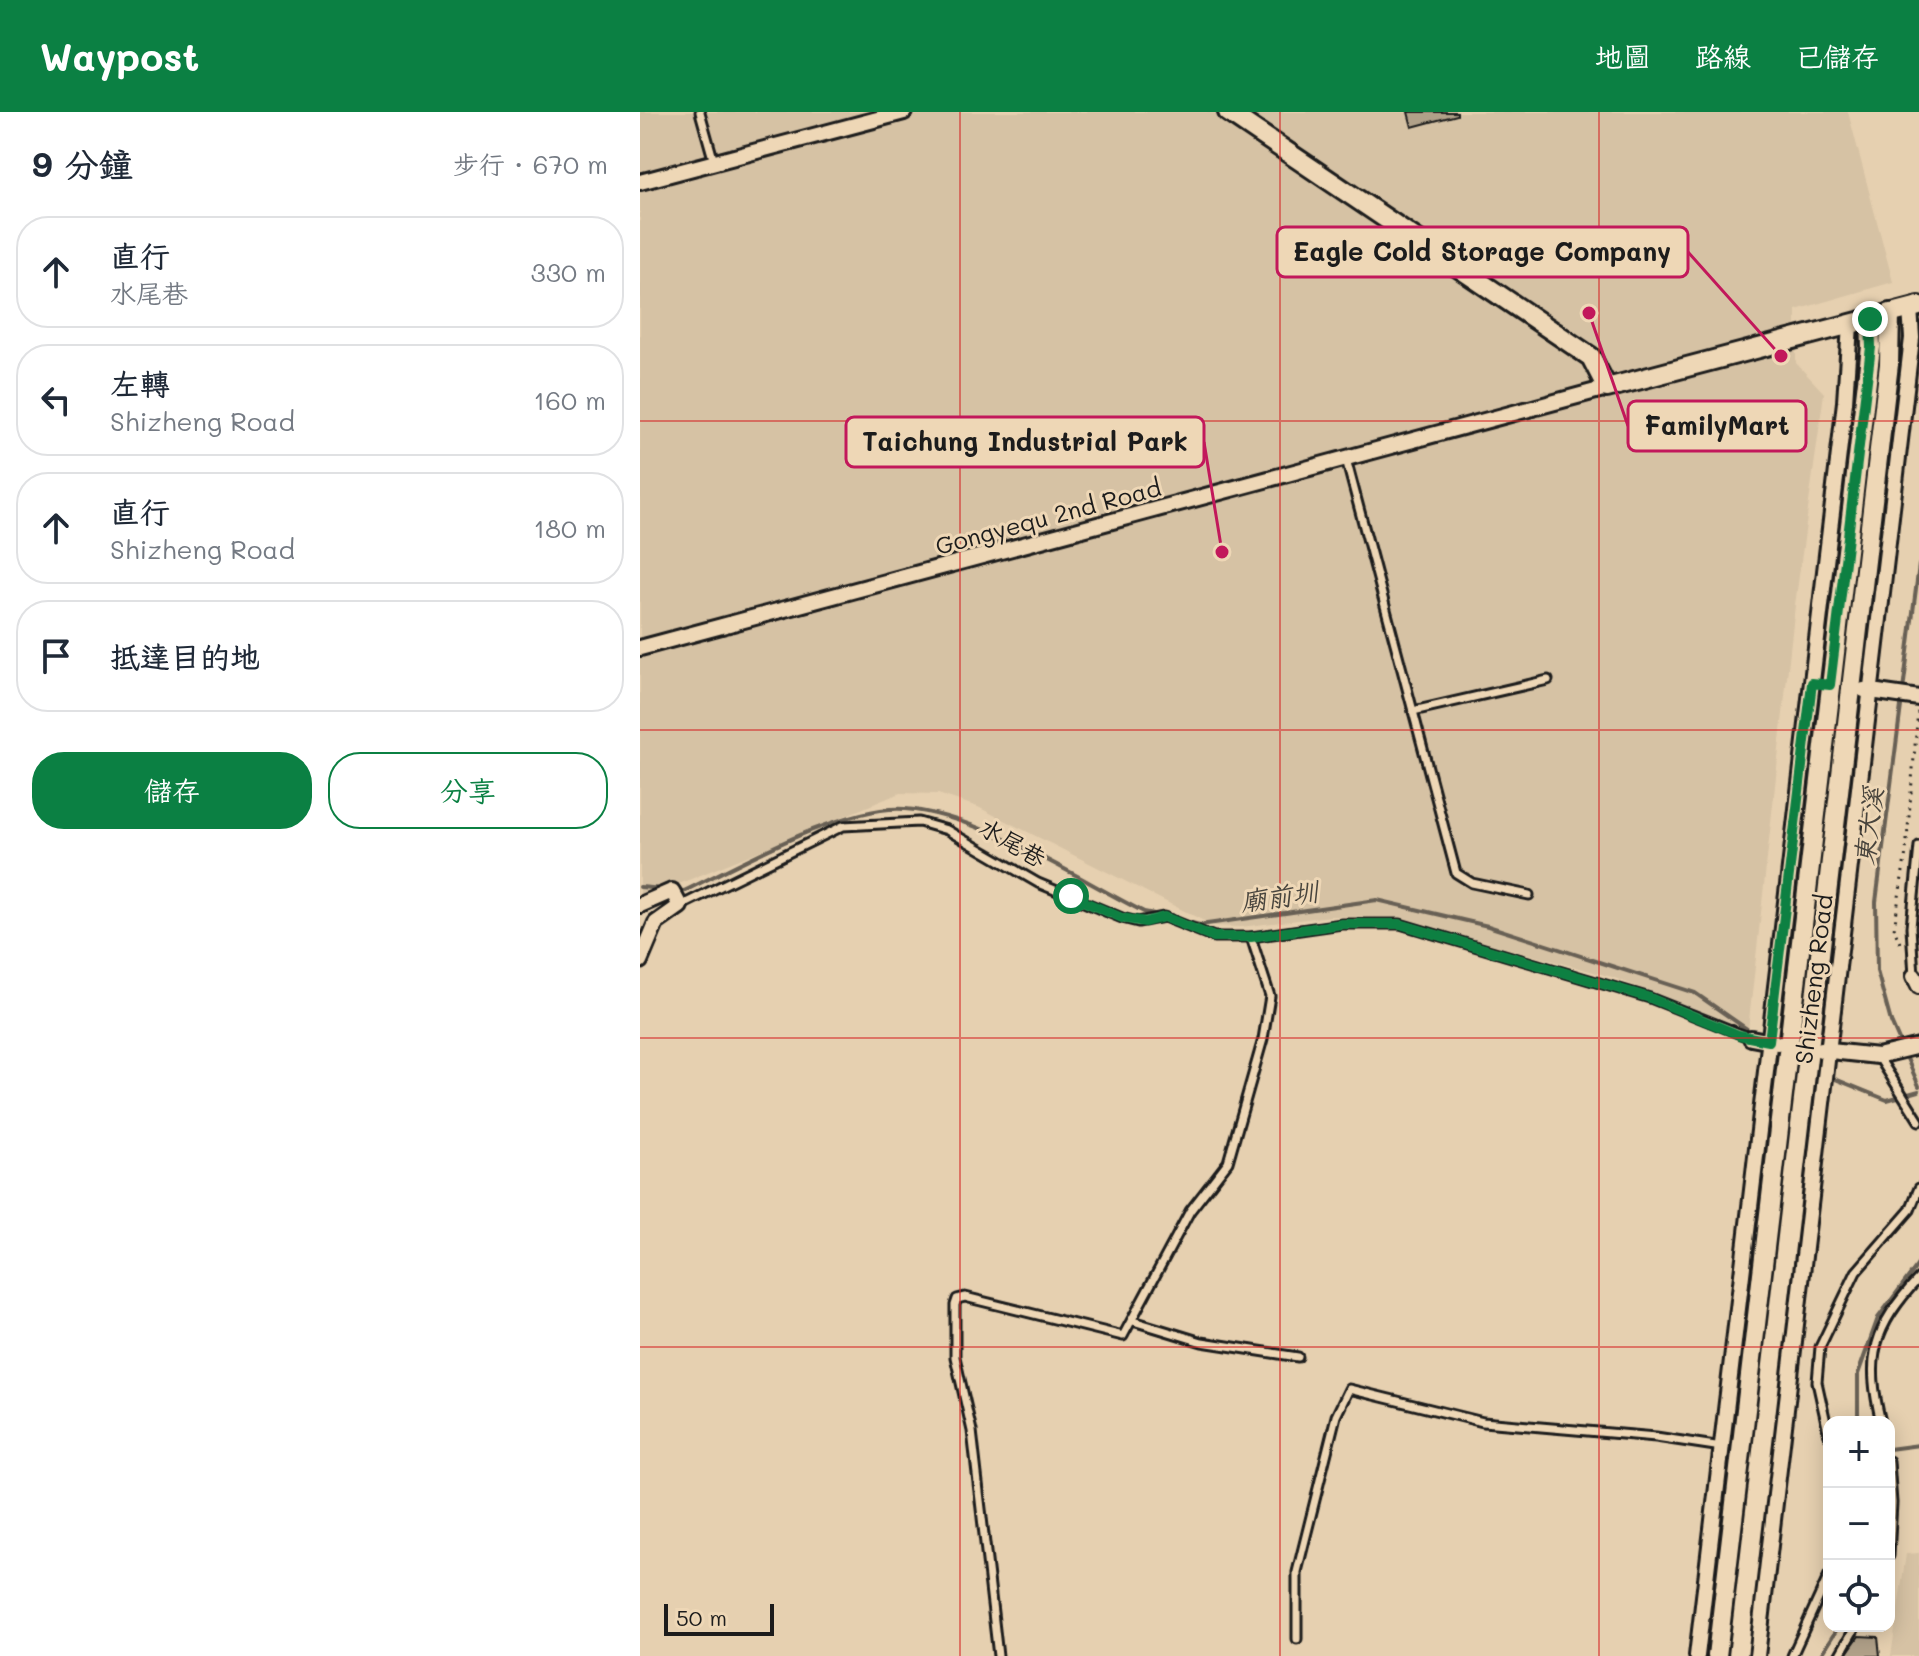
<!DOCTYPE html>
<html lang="zh-TW">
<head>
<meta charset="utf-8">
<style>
  :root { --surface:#fff; --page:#f6f6f7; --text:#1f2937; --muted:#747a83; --line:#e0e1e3; --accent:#0b8043 }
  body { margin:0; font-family:Mali,"LXGW WenKai TC",sans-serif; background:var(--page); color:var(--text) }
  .controls { position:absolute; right:24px; bottom:24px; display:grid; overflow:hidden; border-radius:16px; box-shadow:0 4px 20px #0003 }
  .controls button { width:72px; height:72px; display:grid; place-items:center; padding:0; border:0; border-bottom:2px solid var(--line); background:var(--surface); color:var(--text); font:40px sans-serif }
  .scale { position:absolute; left:24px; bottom:20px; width:110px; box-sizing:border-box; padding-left:8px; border:4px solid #1c1c1c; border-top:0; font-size:22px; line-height:28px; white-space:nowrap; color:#1c1c1c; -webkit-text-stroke:6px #eed7b6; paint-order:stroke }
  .stop { position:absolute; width:24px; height:24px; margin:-18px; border:6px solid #0b8043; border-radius:50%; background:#fff }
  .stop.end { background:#0b8043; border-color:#fff; box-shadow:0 2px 8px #0008 }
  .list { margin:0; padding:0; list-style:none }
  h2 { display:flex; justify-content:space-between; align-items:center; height:104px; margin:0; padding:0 32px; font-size:34px }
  h2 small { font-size:26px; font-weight:400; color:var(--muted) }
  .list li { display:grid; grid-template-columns:52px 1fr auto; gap:24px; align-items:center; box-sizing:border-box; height:112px; margin:0 16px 16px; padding:0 16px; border:2px solid var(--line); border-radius:32px }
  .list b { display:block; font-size:30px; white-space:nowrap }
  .list p { margin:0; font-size:26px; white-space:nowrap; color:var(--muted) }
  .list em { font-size:26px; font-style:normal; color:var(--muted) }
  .actions { display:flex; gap:16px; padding:24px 32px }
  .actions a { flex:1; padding:18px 0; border:2px solid var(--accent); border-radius:32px; text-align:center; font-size:28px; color:var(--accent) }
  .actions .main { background:var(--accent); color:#fff }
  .icon { flex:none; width:44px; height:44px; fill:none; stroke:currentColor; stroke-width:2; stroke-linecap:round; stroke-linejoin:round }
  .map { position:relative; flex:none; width:1279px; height:1544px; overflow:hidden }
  header { display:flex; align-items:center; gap:48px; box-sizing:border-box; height:112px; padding:0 40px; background:var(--accent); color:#fff }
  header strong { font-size:38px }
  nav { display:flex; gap:44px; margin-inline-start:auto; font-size:28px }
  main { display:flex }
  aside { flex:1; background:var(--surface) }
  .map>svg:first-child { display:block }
  .built { fill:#d6c2a4 }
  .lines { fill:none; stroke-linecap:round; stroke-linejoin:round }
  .stream { stroke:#686054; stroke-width:4 }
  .building { fill:#b1a189; stroke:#1c1c1c; stroke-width:2 }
  .service-casing { stroke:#1c1c1c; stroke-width:13 }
  .minor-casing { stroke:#1c1c1c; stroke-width:20 }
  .tertiary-casing { stroke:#1c1c1c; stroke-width:24 }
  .path { stroke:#1c1c1c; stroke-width:3; stroke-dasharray:2 6; stroke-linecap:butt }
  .service { stroke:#eed7b6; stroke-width:7 }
  .minor { stroke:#eed7b6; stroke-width:14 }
  .tertiary { stroke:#eed7b6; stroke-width:18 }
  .route { stroke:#0b8043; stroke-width:10 }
  .grid { fill:none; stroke:#d62828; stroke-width:2; stroke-opacity:0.55 }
  .labels { text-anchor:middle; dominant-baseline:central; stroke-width:6; stroke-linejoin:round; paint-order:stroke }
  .street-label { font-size:24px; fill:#1c1c1c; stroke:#eed7b6 }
  .water-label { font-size:26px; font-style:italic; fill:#48443d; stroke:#eed7b6 }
  .leader { fill:none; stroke:#c2185b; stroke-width:3 }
  .callout-dot { fill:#c2185b; stroke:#eed7b6; stroke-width:3 }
  .callout { fill:#eed7b6; stroke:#c2185b; stroke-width:3 }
  .callout-label { font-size:26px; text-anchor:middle; font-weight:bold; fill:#1c1c1c }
</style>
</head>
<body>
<header>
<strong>Waypost</strong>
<nav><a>地圖</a><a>路線</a><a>已儲存</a></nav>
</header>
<main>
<aside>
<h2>9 分鐘<small>步行 · 670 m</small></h2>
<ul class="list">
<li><svg class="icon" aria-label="ahead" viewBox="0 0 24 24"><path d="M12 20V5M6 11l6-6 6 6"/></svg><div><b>直行</b><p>水尾巷</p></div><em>330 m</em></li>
<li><svg class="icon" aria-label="left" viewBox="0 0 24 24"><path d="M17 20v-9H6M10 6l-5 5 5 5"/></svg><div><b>左轉</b><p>Shizheng Road</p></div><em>160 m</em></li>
<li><svg class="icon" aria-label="ahead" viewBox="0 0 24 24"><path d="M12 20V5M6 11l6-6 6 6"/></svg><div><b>直行</b><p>Shizheng Road</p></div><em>180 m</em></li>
<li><svg class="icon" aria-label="arrive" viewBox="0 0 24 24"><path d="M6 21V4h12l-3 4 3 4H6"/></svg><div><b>抵達目的地</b></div></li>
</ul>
<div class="actions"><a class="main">儲存</a><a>分享</a></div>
</aside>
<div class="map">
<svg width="1279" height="1544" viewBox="0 0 1279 1544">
  <rect width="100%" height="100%" fill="#e6d0b0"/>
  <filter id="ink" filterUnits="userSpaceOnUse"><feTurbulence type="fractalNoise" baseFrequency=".0125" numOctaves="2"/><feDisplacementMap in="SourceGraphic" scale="16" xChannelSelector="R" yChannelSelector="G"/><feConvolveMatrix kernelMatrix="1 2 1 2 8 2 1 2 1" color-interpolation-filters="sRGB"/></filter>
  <g filter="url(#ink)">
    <g class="built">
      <polygon points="0,0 1208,0 1253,170 1156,198 1156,251 1184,281 1155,493 1108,918 972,865 758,807 691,804 601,815 574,814 338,695 298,682 260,681 0,788"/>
      <polygon points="1279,1441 1279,1544 1251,1544 1266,1442"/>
    </g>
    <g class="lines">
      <g class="stream">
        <polyline points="1279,453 1236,790 1237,859 1251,910 1279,974"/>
        <polyline points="0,775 23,777"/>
        <path d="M35,778L44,779C98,753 206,692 265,697C341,703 435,765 504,800L519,803"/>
        <polyline points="539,808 560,813 737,788 848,814 1055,881 1114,922"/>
        <polyline points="1173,958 1247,988 1279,979"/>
        <polyline points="1218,1310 1218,1262 1238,1206 1279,1151"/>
        <polyline points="1249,1337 1279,1333"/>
        <polyline points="1180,1544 1199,1514"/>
      </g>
    </g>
    <g class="building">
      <polygon points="768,0 817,0 817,3 772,15"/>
      <polygon points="1219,1524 1238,1525 1240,1544 1205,1544"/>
    </g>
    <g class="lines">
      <g class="service-casing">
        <g id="service">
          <polyline points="60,0 74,50"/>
          <polyline points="706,347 816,761 832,771 889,783"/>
          <polyline points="773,599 908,568"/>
          <polyline points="40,794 203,714 279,710 307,718 398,771 482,806 498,810 524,805 574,825 611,825 702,812 760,812 1010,886 1111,926"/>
          <polyline points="1274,864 1271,815 1279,734"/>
          <polyline points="1238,944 1279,1009"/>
          <polyline points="493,1209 562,1230 658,1245"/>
          <path d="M1241,1310C1225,1246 1233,1215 1279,1166"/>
          <polyline points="1189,1324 1177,1270 1180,1235 1216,1160 1270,1098 1279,1076"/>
          <polyline points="1249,1349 1252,1391 1249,1444"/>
          <polyline points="657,1527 657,1460 696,1304 709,1277 843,1310 1016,1325 1082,1335"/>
          <polyline points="358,1544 332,1319 315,1245 315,1193 317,1187 325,1185 483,1224 550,1099 588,1050 623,927 630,884 611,825"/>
          <polyline points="1152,1544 1189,1463"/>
          <polyline points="1199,1544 1216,1514"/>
        </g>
      </g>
      <g class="minor-casing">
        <g id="minor">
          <polyline points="0,70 264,0"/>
          <polyline points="0,536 967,276"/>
          <polyline points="1224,578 1279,586"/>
          <polyline points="0,793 32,779 40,794 16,811 0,849"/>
          <polyline points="1274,864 1279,874"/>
          <polyline points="1111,926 1137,931"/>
          <polyline points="1181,938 1238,944 1279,934"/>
          <polyline points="1057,1544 1205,290 1210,213"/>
          <polyline points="1117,1544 1272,226 1270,196"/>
        </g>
      </g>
      <g class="tertiary-casing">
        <g id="tertiary">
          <polyline points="588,0 951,245 967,276 1279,194"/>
          <polyline points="1077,1544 1231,235 1230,207"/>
          <polyline points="1098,1544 1249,252 1250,201"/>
        </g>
      </g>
      <polyline class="path" points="1260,831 1254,817 1266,740 1278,598"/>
      <use href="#service" class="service"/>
      <use href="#minor" class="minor"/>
      <use href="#tertiary" class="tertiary"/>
    </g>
  </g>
  <g class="lines" filter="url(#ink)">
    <polyline class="route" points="431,784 482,806 505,810 524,805 574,825 611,825 702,812 760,812 1010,886 1099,923 1129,929 1172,571 1190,573 1231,235 1230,207"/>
  </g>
  <path class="grid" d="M320,0V1544M640,0V1544M959,0V1544M0,309H1279M0,618H1279M0,926H1279M0,1235H1279"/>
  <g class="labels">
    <g class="street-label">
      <text transform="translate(408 404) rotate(-15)">Gongyequ 2nd Road</text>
      <text transform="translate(373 730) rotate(30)">水尾巷</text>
      <text transform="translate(1173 867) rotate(-83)">Shizheng Road</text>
    </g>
    <g class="water-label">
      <text transform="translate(1228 714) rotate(-83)">東大溪</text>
      <text transform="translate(639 784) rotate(-8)">廟前圳</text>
    </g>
  </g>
  <path class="leader" d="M1141 244L1048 140M949 201L988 314M582 440L564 330"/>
  <g class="callout-dot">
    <circle cx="1141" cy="244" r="8"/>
    <circle cx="949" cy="201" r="8"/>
    <circle cx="582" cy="440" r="8"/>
  </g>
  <g class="callout">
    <rect x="637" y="115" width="411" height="50" rx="8"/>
    <rect x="988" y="289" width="178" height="50" rx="8"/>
    <rect x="206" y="305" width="358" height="50" rx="8"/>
  </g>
  <g class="callout-label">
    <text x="842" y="149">Eagle Cold Storage Company</text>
    <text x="1077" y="323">FamilyMart</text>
    <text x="385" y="339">Taichung Industrial Park</text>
  </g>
</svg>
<div class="controls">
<button>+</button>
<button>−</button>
<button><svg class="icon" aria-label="locate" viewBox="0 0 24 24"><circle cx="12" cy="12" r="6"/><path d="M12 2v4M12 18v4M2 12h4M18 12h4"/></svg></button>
</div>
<div class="scale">50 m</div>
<div class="stop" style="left:431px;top:784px"></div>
<div class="stop end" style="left:1230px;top:207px"></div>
</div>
</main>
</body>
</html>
